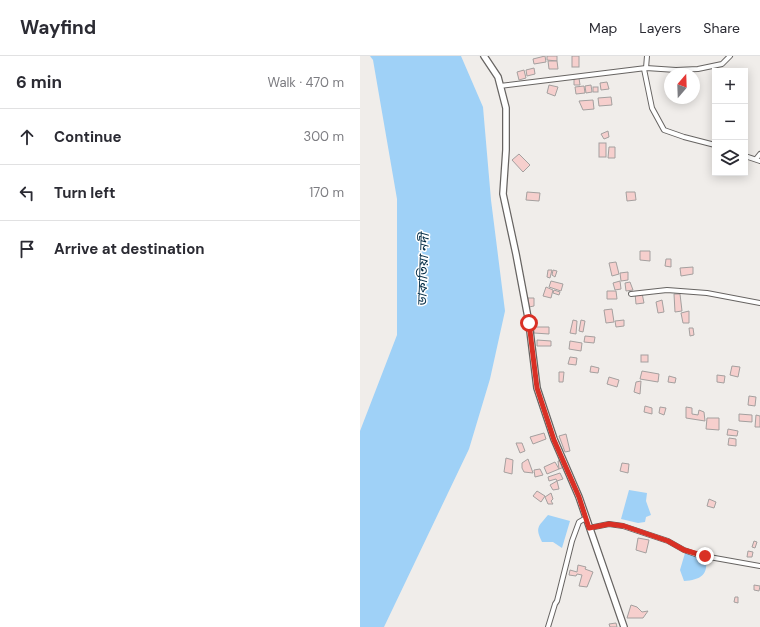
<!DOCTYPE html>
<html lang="en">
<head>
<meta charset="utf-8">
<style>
  :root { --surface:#fff; --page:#f2f2f3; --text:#2b2b33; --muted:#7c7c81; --line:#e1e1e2 }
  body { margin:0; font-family:"DM Sans","Noto Sans Bengali",sans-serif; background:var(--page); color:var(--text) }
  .controls { position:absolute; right:12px; top:12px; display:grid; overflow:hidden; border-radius:0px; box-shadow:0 2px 10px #0003 }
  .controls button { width:36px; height:36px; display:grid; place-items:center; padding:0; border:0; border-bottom:1px solid var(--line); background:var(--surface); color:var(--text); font:20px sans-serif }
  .compass { position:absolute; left:304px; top:12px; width:36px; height:36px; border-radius:50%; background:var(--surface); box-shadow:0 2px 10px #0003; rotate:19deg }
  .stop { position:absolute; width:12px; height:12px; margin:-9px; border:3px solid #d93025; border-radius:50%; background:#fff }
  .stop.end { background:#d93025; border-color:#fff; box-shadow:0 1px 4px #0008 }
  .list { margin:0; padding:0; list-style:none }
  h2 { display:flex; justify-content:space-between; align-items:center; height:52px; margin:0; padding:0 16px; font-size:17px }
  h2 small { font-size:13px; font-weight:400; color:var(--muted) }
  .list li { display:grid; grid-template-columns:26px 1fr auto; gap:12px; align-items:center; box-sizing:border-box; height:56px; padding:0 16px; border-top:1px solid var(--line) }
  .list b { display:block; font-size:15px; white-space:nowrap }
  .list em { font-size:13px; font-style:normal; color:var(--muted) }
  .icon { flex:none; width:22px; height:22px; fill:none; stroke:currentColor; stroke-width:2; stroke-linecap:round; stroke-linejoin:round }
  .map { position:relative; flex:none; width:400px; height:571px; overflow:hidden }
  header { display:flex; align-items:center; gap:24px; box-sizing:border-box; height:56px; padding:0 20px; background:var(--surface); border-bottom:1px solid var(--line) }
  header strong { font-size:19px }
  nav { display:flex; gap:22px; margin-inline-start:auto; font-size:14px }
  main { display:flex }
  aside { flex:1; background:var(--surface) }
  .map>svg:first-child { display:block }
  .water { fill:#9fd1f7 }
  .building { fill:#f6cfcd; stroke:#a4a09f }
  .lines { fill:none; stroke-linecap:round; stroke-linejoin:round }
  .minor-casing { stroke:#676462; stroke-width:6 }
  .secondary-casing { stroke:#676462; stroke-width:8 }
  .minor { stroke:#fff; stroke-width:4 }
  .secondary { stroke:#fff; stroke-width:5.5 }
  .route { stroke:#d93025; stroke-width:5 }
  .labels { text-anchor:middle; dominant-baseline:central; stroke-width:3; stroke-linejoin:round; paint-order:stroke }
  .water-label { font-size:13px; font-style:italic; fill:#032c45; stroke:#fff }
</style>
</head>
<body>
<header>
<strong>Wayfind</strong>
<nav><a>Map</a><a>Layers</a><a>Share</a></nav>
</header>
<main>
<aside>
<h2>6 min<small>Walk · 470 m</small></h2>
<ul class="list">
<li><svg class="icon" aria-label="ahead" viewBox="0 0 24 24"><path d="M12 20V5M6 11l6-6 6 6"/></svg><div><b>Continue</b></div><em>300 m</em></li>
<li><svg class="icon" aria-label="left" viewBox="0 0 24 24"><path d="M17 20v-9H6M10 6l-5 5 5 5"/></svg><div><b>Turn left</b></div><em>170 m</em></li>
<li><svg class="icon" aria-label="arrive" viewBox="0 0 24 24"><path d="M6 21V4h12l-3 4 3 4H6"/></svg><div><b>Arrive at destination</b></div></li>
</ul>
</aside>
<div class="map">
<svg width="400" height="571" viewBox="0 0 400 571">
  <rect width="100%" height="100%" fill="#f0edea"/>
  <g class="water">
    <polygon points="10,0 101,0 123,51 131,144 145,255 130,323 109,393 24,571 0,571 0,375 37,279 37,143 13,4"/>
    <polygon points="269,434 287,437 286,445 291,459 286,461 285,466 278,467 261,463"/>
    <path d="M188,459L210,465L202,492L193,486H182C175,471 178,471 188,459Z"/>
    <path d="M325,497L343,502L345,500C350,519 340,524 324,525L320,514Z"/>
  </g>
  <g class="building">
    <polygon points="185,0 186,6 174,8 173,3"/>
    <polygon points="187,0 197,0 197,5 187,4"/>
    <rect x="212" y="0" width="7" height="11"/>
    <polygon points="188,5 197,5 198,13 189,13"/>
    <polygon points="174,12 175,18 167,20 166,14"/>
    <polygon points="164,14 166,22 159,24 157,16"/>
    <polygon points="219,22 220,29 214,29 214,23"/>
    <polygon points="247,26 249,33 241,34 240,27"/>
    <polygon points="189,29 198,31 195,40 187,37"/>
    <polygon points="231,29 232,36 226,37 225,30"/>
    <polygon points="224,30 225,37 216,38 215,31"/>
    <rect x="233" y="31" width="5" height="5"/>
    <polygon points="251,41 252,49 239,50 238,42"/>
    <polygon points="233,44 234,53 223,54 219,45"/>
    <polygon points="248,75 249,81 244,83 241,78"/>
    <rect x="239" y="87" width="7" height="14"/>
    <polygon points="249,91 255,91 255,102 248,102"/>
    <polygon points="159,98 170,109 163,116 152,104"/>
    <polygon points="167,136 180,137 179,145 166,144"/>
    <polygon points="266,136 275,136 276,144 267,145"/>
    <polygon points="280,195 290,195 290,205 280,204"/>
    <polygon points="306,203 311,203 311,211 305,210"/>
    <polygon points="256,206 259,218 252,220 249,207"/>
    <polygon points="333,211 333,218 321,220 320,212"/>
    <polygon points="188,214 192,214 190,222 187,221"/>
    <polygon points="193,214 197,215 195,221 192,219"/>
    <polygon points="268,216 268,224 261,225 260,217"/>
    <polygon points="191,225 203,228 201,235 189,231"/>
    <polygon points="260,225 261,233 255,234 253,227"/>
    <polygon points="270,226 273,234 266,235 265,227"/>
    <polygon points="186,231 193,234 191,242 183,240"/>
    <polygon points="194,234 200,236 199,239 193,237"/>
    <polygon points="247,235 256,235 257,243 247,243"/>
    <polygon points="275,237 282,237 284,247 276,248"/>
    <polygon points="314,238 320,238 322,255 315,256"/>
    <polygon points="168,242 174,242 174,250 169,251"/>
    <polygon points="302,244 304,256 298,257 296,246"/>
    <polygon points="252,253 254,266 246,267 244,254"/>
    <polygon points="329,255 329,267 323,267 321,257"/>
    <polygon points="213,264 217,265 216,278 210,277"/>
    <polygon points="221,264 225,265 223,276 219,275"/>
    <polygon points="264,264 264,270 256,271 255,265"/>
    <polygon points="174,271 189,271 189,278 174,277"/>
    <polygon points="329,272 333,272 334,279 330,280"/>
    <polygon points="225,280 235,281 234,287 224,286"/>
    <polygon points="177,284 191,285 191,290 177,290"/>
    <polygon points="210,285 222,287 221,295 209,293"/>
    <rect x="281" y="299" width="7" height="7"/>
    <polygon points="210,301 217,302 216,309 208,308"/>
    <polygon points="231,310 239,312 238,317 230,316"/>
    <polygon points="372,310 380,311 378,321 370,319"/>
    <polygon points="282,315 299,318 298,326 280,323"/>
    <polygon points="199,316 204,316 203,326 199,326"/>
    <polygon points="357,319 365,320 364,327 357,326"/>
    <polygon points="309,320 316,322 315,327 308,326"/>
    <polygon points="249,321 259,324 257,331 247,328"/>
    <polygon points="281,325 280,338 274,336 276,326"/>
    <polygon points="389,340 396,341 395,350 388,349"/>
    <polygon points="285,350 292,352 292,358 284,356"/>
    <polygon points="300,351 306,352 304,359 299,357"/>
    <polygon points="326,351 332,352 332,358 338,359 339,354 344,356 345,365 326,362"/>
    <polygon points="379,358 392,359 392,366 379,365"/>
    <polygon points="396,359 400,360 400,371 395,371"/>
    <polygon points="347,362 359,362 359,374 346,373"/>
    <polygon points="368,373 378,375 377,380 367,379"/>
    <polygon points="184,377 186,383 173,388 170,381"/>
    <polygon points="206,378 210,395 205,396 199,380"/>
    <polygon points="369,382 376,383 376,390 368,389"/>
    <polygon points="156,387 162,387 165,395 160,397"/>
    <polygon points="146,402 153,404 152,418 144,416"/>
    <polygon points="168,403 173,417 164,416 162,412 162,407"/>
    <polygon points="203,404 204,411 199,413 198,405"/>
    <polygon points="195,406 199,413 187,418 184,411"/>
    <polygon points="262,407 269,408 268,417 260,415"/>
    <polygon points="180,413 183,419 175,421 174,414"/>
    <polygon points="200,417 203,423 197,425 196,423 189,425 188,421"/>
    <polygon points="197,425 199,433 193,434 190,429"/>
    <polygon points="177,435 185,440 181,446 173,440"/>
    <polygon points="191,437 193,443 191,445 193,448 188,448 185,441"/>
    <polygon points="349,443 356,446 354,452 347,450"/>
    <polygon points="278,482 289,484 286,497 276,494"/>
    <polygon points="394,485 397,486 395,492 392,491"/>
    <polygon points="388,495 393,496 392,501 387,501"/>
    <polygon points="218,509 226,511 225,513 233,516 227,531 219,530 222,519 217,518 216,520 209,519 210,514 217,516"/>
    <polygon points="394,529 400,530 399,535 394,534"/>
    <polygon points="375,541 378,541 378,547 374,546"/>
    <polygon points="271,549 277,551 282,556 288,555 283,562 267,562"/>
    <polygon points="256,567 257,571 250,571 249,568"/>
  </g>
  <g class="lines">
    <g class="minor-casing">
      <g id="minor">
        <polyline points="286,12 287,0"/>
        <polyline points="284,13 292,52 304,74 324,81 355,89"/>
        <polyline points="140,30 286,12 316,14 338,13 362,8 370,0"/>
        <polyline points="385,100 400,105"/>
        <polyline points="396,103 400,98"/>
        <polyline points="271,238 307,234 347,237 400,247"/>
        <polyline points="229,472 249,468 263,470 308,485 324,494 338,499 400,510"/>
        <polyline points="188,571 195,548 197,545 212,485 219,466 226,462"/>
      </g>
    </g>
    <g class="secondary-casing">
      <polyline id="secondary" points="124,0 138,21 146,52 146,94 143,138 156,198 169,267 177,332 194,383 219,441 264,571"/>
    </g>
    <use href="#minor" class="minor"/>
    <use href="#secondary" class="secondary"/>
  </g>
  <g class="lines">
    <polyline class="route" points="169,267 177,332 194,384 219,441 229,472 249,468 264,470 308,485 324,494 345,500"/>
  </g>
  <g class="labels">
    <g class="water-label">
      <text transform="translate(63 214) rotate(-88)">ডাকাতিয়া নদী</text>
    </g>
  </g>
</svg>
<div class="controls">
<button>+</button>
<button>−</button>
<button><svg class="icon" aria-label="layers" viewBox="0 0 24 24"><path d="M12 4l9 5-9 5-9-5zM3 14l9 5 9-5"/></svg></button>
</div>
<svg class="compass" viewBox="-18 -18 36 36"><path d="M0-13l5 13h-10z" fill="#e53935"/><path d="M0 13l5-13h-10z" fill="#7c7c81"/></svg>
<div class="stop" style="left:169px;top:267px"></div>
<div class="stop end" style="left:345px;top:500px"></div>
</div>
</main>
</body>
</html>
